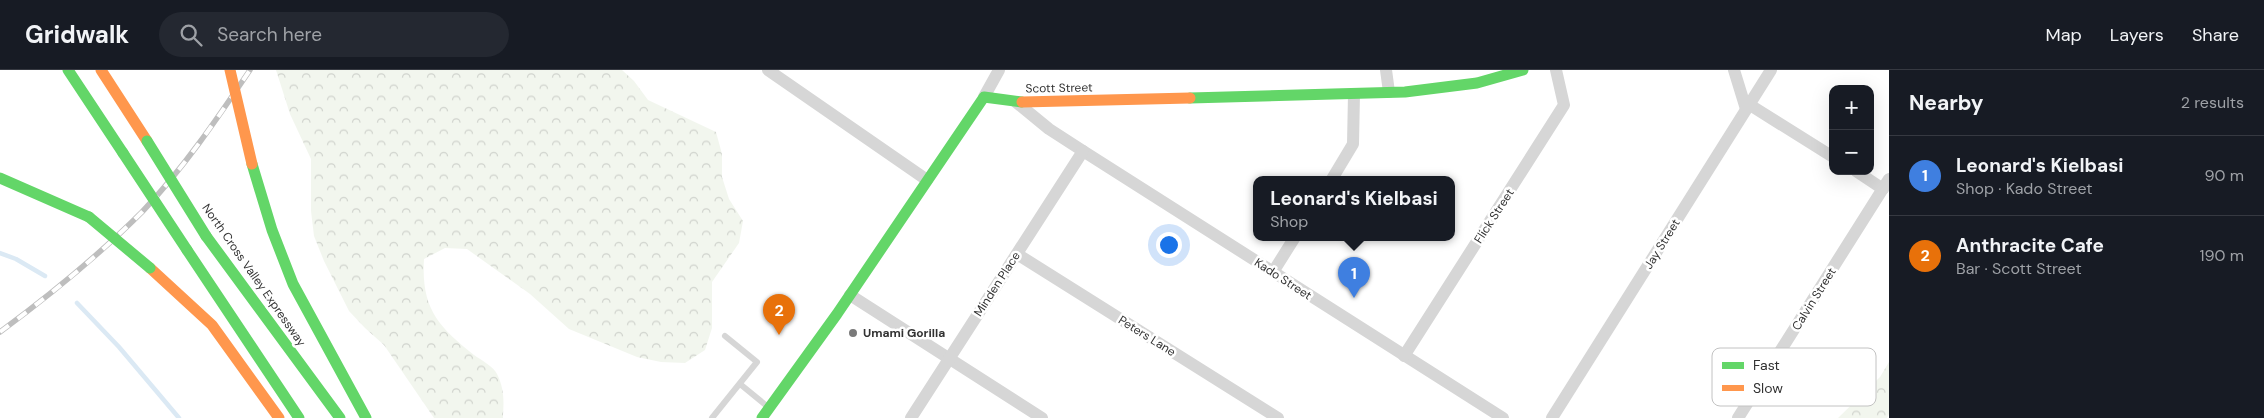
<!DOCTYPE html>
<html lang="en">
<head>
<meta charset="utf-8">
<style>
  :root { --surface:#171b24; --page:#242831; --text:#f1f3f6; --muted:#9ea1a6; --line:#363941; --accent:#7a7a7a }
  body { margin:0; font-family:"DM Sans",sans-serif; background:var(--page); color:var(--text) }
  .controls { position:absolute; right:15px; top:15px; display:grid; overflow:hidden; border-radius:10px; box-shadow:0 5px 20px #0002 }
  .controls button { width:45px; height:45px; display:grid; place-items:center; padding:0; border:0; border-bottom:1px solid var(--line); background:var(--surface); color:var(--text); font:25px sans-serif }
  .you { position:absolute; left:1168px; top:174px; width:18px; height:18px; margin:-12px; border:4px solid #fff; border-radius:50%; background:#1a73e8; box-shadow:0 0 0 8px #1a73e833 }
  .badge { display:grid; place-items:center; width:32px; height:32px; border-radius:50%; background:var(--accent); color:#fff; font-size:16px; font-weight:700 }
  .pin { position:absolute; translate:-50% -41px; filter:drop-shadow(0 1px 2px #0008) }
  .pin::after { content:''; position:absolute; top:26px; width:18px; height:15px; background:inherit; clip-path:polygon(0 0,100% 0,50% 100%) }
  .popup { position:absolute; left:1253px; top:106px; width:202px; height:65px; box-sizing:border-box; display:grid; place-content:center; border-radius:10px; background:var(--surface); filter:drop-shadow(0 1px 4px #0005); font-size:16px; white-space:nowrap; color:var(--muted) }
  .popup b { font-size:19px; color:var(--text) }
  .popup::after { content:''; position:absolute; left:50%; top:100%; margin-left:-10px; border:10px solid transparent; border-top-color:var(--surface) }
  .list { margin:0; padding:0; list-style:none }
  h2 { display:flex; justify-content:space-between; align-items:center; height:65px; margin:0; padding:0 20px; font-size:21px }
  h2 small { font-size:16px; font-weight:400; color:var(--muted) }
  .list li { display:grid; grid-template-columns:32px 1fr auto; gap:15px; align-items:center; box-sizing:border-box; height:80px; padding:0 20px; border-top:1px solid var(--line) }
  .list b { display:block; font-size:19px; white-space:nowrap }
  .list p { margin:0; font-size:16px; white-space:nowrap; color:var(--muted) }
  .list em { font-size:16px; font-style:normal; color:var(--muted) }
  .icon { flex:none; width:28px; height:28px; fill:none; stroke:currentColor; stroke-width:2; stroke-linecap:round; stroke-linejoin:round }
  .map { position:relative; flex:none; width:1889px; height:348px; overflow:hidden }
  header { display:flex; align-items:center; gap:30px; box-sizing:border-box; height:70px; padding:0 25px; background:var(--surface); border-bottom:1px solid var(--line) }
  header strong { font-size:24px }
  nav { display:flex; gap:28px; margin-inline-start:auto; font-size:18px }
  .search { width:350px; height:45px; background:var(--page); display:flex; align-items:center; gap:12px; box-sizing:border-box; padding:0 18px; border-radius:28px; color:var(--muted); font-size:19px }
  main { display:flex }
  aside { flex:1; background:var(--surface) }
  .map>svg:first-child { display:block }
  .forest { fill:url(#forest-crowns) }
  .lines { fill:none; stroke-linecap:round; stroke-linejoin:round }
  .stream { stroke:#dbe9f4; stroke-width:4.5 }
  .lane { stroke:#d6d6d6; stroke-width:6 }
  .street { stroke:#d6d6d6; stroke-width:12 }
  .fast { stroke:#63d668; stroke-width:11 }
  .slow { stroke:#ff974d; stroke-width:11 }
  .rail-casing { stroke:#bebebe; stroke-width:5.5 }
  .rail { stroke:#fff; stroke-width:4; stroke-dasharray:11; stroke-linecap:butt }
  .fast-bridge { stroke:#63d668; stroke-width:11 }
  .slow-bridge { stroke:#ff974d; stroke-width:11 }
  .poi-dot { fill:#7a7a7a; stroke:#fff; stroke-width:2 }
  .labels { text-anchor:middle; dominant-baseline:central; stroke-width:5; stroke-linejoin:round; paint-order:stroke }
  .street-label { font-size:12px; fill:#323232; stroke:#fff }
  .poi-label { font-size:12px; font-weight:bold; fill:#323232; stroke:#fff; text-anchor:start }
  .key { fill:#fff; stroke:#c2c2c2; stroke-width:1 }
  .key-label { font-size:14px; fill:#323232 }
</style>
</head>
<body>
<header>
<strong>Gridwalk</strong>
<div class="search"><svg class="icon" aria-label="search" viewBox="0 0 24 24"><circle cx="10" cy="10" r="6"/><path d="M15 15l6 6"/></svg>Search here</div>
<nav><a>Map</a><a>Layers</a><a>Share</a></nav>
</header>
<main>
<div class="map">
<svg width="1889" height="348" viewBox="0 0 1889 348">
  <defs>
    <pattern id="forest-crowns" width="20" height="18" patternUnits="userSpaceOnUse" patternTransform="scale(1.25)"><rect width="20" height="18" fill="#f2f6ee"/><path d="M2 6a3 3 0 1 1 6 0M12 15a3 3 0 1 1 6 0" fill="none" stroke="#d0d3cd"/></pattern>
  </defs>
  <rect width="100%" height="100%" fill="#fff"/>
  <g class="forest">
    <path d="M276,0H622L634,11L648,30L716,62L722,84V107L729,129L743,151L739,173L712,212V258L705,280L685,293L661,292L637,287L569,259L530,224L467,179L445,178L424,189C421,237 437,256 474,285C481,290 494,297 497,304C504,318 504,330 503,345V348H434L384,275L365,258L349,241L324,191L314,166L311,141V89L290,44Z"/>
    <polygon points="1889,292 1889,344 1887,348 1838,348 1880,307"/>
  </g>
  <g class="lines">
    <g class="stream">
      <polyline points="0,183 16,189 45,206"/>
      <polyline points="77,233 119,277 179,348"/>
    </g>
    <g class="lane">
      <polyline points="740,314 768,337"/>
      <polyline points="712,348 757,292 725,266"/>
    </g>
    <g class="street">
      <polyline points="768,0 927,110"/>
      <polyline points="1386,0 1389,22"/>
      <polyline points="1734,0 1746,39"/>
      <polyline points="984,27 999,0"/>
      <polyline points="1016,32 1049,59 1083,81 1503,348"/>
      <polyline points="1750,35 1833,87"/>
      <polyline points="1856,101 1883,119"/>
      <polyline points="1332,109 1353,74 1354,24"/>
      <polyline points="1017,184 1278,348"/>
      <polyline points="1273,202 1295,167"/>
      <polyline points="850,225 1042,348"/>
      <polyline points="1404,286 1564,35 1556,0"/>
      <polyline points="911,348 1083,81"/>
      <polyline points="1552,348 1771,0"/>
      <polyline points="1738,348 1889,109"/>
    </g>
    <g class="fast">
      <polyline points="68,0 123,83"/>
      <polyline points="1190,28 1405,22 1477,13 1523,0"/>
      <polyline points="252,94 272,160 293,214 366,348"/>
      <polyline points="0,108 89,147"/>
      <polyline points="206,166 340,348"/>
      <polyline points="187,180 299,348"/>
      <polyline points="762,348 837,244 984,27 1022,32"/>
    </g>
    <g class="slow">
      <polyline points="101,0 147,71"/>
      <polyline points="1022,32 1190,28"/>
      <polyline points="150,198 212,255 279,348"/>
    </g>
    <g class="rail-casing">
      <path id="rail" d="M0,262C50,225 98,186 142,142C183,99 217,49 250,0"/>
    </g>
    <use href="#rail" class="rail"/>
    <g class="fast-bridge">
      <polyline points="147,71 206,166"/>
      <polyline points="123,83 187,180"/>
      <polyline points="89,147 150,198"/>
    </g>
    <polyline class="slow-bridge" points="230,0 252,94"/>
  </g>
  <circle class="poi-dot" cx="853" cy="263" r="5"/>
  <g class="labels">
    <g class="street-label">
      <text transform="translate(1059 18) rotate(-1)">Scott Street</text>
      <text transform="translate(1494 146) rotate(-57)">Flick Street</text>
      <text transform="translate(1662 174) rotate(-58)">Jay Street</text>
      <text transform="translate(254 205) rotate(55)">North Cross Valley Expressway</text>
      <text transform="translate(1283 209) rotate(33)">Kado Street</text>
      <text transform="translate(997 214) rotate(-57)">Minden Place</text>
      <text transform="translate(1814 229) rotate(-58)">Calvin Street</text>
      <text transform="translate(1147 266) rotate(32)">Peters Lane</text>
    </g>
    <g class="poi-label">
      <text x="863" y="263">Umami Gorilla</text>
    </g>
  </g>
  <rect x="1712" y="278" width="164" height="58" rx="8" class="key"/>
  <rect x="1722" y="292" width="22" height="7" fill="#63d668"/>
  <rect x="1722" y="315" width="22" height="6" fill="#ff974d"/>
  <g class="key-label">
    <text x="1753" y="300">Fast</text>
    <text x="1753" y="323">Slow</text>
  </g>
</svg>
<div class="controls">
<button>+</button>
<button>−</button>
</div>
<div class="you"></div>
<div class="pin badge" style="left:1354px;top:228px;background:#3f7fe0">1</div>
<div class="popup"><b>Leonard's Kielbasi</b>Shop</div>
<div class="pin badge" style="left:779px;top:265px;background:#e8710a">2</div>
</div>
<aside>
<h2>Nearby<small>2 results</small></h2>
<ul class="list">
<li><span class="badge" style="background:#3f7fe0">1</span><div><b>Leonard's Kielbasi</b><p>Shop · Kado Street</p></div><em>90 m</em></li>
<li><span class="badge" style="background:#e8710a">2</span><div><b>Anthracite Cafe</b><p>Bar · Scott Street</p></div><em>190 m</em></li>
</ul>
</aside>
</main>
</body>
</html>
